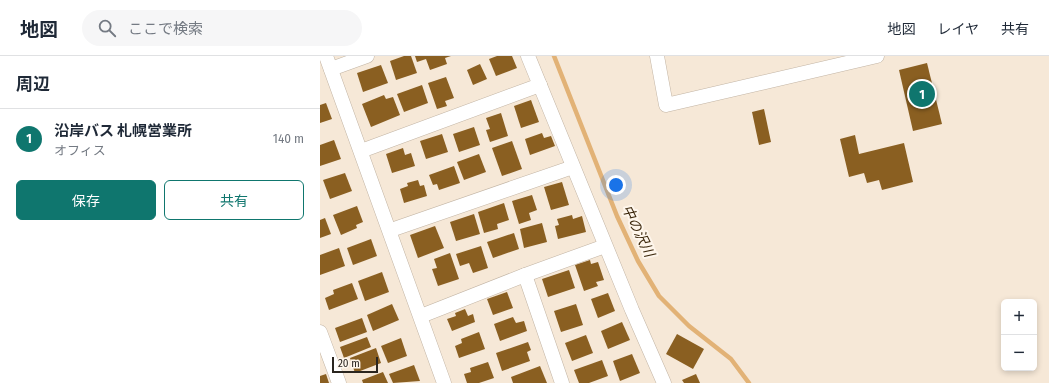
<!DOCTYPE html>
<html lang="ja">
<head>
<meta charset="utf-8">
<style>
  :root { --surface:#fff; --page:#f6f6f7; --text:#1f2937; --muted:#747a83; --line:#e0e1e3; --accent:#0f766e }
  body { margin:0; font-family:"Fira Sans Condensed","Noto Sans JP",sans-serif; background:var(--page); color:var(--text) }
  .controls { position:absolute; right:12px; bottom:12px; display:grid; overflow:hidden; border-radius:6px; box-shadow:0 2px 6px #0003 }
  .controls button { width:36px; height:36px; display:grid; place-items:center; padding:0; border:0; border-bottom:1px solid var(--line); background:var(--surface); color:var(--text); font:20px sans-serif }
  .scale { position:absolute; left:12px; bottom:10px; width:46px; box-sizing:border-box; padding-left:4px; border:2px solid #2a251f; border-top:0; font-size:11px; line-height:14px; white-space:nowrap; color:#2a251f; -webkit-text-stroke:3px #fef6ec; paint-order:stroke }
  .you { position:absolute; left:296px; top:129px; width:14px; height:14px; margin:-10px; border:3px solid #fff; border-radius:50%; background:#1a73e8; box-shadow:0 0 0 6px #1a73e833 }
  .badge { display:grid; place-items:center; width:26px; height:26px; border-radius:50%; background:var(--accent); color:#fff; font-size:13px; font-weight:700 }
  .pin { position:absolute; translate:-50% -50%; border:2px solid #fff; box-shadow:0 1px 4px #0006 }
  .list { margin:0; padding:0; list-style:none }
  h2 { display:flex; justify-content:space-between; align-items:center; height:52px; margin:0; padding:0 16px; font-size:17px }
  h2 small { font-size:13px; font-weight:400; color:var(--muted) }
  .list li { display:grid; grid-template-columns:26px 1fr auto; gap:12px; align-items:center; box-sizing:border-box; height:60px; padding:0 16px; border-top:1px solid var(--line) }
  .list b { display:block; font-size:15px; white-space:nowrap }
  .list p { margin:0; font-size:13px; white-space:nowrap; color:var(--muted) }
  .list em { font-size:13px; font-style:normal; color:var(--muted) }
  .actions { display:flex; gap:8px; padding:12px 16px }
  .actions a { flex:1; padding:9px 0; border:1px solid var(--accent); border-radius:6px; text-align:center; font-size:14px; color:var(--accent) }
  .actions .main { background:var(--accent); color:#fff }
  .icon { flex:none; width:22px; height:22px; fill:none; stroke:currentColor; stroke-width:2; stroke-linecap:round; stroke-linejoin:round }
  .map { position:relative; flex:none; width:729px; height:327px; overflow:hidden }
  header { display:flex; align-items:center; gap:24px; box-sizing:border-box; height:56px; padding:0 20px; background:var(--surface); border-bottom:1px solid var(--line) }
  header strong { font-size:19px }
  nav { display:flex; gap:22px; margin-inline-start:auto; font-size:14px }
  .search { width:280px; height:36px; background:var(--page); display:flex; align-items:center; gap:10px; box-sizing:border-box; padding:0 14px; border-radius:22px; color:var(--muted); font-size:15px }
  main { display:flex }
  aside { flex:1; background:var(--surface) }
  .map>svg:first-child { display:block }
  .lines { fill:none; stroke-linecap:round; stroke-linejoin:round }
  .stream { stroke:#e2b276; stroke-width:4.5 }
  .building { fill:#8a5f21 }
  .street-casing { stroke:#c2b4a4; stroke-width:15 }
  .street { stroke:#fff; stroke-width:14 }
  .labels { text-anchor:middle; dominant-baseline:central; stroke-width:4; stroke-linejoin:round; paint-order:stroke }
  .water-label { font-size:14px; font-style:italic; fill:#3e2a0f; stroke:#fef6ec }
</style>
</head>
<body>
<header>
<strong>地図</strong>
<div class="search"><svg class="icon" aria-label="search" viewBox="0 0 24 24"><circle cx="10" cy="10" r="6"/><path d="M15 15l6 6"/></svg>ここで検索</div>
<nav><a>地図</a><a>レイヤ</a><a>共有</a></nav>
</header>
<main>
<aside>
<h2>周辺<small></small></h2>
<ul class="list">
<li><span class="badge">1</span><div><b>沿岸バス 札幌営業所</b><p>オフィス</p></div><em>140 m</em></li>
</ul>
<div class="actions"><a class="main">保存</a><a>共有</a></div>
</aside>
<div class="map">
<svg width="729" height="327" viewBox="0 0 729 327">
  <rect width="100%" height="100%" fill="#f6e8d7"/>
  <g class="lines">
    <polyline class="stream" points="234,0 297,160 318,205 339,240 369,270 411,303 429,327"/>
  </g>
  <g class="building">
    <polygon points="84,0 91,0 97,17 76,24 70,5"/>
    <polygon points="95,0 131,0 125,2 127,8 110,14 106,3 97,6"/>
    <polygon points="177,0 192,0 197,12 176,20 169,3"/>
    <polygon points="607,7 622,68 593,75 579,14"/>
    <polygon points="160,8 167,23 153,29 147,14"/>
    <polygon points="61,9 68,27 43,36 37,17"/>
    <polygon points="126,21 134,42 125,45 127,50 117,53 108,27"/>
    <polygon points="102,29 108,47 84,56 77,38"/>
    <polygon points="64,39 66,43 73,41 80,59 51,71 42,48"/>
    <polygon points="211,44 219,66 201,72 194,50"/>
    <polygon points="6,47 12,63 0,67 0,49"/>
    <polygon points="444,53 451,86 439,89 432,56"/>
    <polygon points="181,57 188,80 170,86 166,74 170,73 166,62"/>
    <polygon points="154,71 160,89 139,96 133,78"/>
    <polygon points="222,77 224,82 231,80 235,90 210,99 205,83"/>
    <polygon points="122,78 128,96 106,103 100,85"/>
    <polygon points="535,79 539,98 584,87 593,126 562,134 559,124 547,127 544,117 529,121 520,83"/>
    <polygon points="14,84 21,103 0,110 0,89"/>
    <polygon points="192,85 202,113 182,120 172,92"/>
    <polygon points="83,92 85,99 91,97 95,110 72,117 66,98"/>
    <polygon points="159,98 166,116 144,124 137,106"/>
    <polygon points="134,110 140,127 119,134 117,128 113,129 109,119"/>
    <polygon points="25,117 32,135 10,143 3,124"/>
    <polygon points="98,124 100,130 104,129 107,140 84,147 80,133 88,130 87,127"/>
    <polygon points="242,126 249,149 231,154 224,131"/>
    <polygon points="212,139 217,154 209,157 211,164 199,168 192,145"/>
    <polygon points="184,147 189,164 177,168 178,173 164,177 158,156"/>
    <polygon points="37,150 43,166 36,169 37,172 21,179 13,159"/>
    <polygon points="154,158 160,178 136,185 130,166"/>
    <polygon points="252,159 253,163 262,160 266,176 238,183 235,170 239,169 237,163"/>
    <polygon points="5,162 11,178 0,182 0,164"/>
    <polygon points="222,167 227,186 204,192 200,173"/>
    <polygon points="115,170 124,192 98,202 90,179"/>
    <polygon points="194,177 199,193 173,202 167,186"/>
    <polygon points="51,183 57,200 33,209 27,192"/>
    <polygon points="161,190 168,212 153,217 149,207 140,210 136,198"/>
    <polygon points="19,192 25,210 0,219 0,199"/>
    <polygon points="130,197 139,223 118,230 112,213 117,212 114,203"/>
    <polygon points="270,204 271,208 278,206 284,224 276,226 278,230 264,235 255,209"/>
    <polygon points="249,214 255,232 228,241 222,223"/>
    <polygon points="62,216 69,236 45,245 38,225"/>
    <polygon points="32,227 38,243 9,254 5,242 14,238 13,234"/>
    <polygon points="187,236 193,252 173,259 167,243"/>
    <polygon points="288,237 295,255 278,262 271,243"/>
    <polygon points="72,248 79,264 53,275 47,259"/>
    <polygon points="256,248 263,269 241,276 234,255"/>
    <polygon points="145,253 148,260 153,258 155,266 132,275 127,263 136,260 135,257"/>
    <polygon points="193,261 196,267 204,265 207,275 180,285 174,268"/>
    <polygon points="42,262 47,276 20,286 15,272"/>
    <polygon points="302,266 310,284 288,293 281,275"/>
    <polygon points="159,276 165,293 139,302 135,290 142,287 141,283"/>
    <polygon points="357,278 384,293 373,313 346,298"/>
    <polygon points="266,279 273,297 252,305 245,287"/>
    <polygon points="47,281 51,291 24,302 20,291"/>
    <polygon points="81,282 87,300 68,307 61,290"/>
    <polygon points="208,286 211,294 207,296 210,305 182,315 176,297"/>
    <polygon points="56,292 61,307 35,317 30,302"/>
    <polygon points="312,298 320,317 300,325 293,305"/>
    <polygon points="282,304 288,320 269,327 259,327 254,314"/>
    <polygon points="168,306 174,322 159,327 147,327 144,318 151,316 150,312"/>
    <polygon points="94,309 100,325 73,327 69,318"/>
    <polygon points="220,310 227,327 193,327 191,321"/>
    <polygon points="63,316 68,327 43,327 42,324"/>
    <polygon points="6,318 9,327 0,327 0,320"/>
    <polygon points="376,318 380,327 364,327 362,324"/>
  </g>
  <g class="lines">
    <g class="street-casing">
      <g id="street">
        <polyline points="6,0 124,327"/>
        <polyline points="208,0 312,254 344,327"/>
        <polyline points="337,0 346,49 557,0"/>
        <polyline points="11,13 47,0"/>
        <polyline points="41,95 220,29"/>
        <polyline points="71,174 253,111"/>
        <polyline points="205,219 242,327"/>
        <polyline points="101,260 205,219 285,190"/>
        <polyline points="0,276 19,327"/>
      </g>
    </g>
    <use href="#street" class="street"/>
  </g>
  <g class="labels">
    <g class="water-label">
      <text transform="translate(318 175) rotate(64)">中の沢川</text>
    </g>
  </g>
</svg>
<div class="controls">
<button>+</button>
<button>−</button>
</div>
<div class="scale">20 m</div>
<div class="you"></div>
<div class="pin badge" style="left:602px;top:38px">1</div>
</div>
</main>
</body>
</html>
